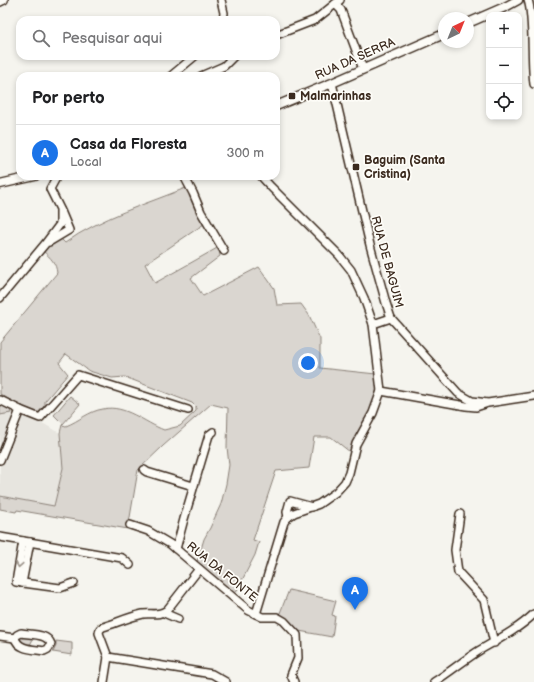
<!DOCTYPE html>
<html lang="pt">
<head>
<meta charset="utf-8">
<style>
  :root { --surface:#fff; --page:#f6f6f6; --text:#202124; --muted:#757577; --line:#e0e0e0; --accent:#1a73e8 }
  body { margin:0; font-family:"Balsamiq Sans",sans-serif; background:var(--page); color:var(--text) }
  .controls { position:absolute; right:12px; top:12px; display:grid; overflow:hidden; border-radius:8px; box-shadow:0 2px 6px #0003 }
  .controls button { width:36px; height:36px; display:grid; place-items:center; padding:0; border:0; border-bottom:1px solid var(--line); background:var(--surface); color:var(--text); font:20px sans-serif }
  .compass { position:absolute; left:438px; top:12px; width:36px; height:36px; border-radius:50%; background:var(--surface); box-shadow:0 2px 6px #0003; rotate:43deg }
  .you { position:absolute; left:308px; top:363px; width:14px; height:14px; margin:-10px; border:3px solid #fff; border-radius:50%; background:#1a73e8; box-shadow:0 0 0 6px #1a73e833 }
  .badge { display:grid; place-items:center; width:26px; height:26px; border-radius:50%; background:var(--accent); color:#fff; font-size:13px; font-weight:700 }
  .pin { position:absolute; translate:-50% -33px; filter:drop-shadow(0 1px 2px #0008) }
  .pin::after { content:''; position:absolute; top:21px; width:14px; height:12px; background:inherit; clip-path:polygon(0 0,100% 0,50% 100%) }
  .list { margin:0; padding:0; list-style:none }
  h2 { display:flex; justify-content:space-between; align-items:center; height:52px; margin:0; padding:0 16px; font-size:17px }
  h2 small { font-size:13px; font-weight:400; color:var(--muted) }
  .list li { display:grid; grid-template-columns:26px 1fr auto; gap:12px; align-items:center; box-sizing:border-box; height:56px; padding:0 16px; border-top:1px solid var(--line) }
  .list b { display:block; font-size:15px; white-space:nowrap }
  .list p { margin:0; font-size:13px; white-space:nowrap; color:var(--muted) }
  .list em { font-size:13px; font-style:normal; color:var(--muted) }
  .icon { flex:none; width:22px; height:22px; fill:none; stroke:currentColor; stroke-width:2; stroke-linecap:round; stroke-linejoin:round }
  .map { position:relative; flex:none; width:534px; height:682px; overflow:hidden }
  .search { position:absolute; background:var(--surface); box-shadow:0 2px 6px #0003; left:16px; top:16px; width:264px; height:44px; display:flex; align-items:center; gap:10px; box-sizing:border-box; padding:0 14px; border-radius:12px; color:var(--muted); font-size:15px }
  .panel { position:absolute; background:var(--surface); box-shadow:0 2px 6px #0003; left:16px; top:72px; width:264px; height:108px; border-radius:12px }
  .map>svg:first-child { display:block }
  .built { fill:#e7e5df }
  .green { fill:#dad6d0; stroke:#8a8077 }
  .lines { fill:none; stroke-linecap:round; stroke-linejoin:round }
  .minor-casing { stroke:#3b2a1e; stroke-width:10 }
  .major-casing { stroke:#3b2a1e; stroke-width:11 }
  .minor { stroke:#fdfcf7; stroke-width:7 }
  .major { stroke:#fdfcf7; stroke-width:8 }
  .oneway { stroke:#9c938a }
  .poi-dot { fill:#3b2a1e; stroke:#fdfcf7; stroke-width:1.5 }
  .labels { text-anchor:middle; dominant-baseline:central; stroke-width:3.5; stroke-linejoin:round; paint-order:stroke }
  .street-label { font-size:12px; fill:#3b2a1e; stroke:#fdfcf7 }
  .poi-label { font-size:12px; font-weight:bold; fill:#3b2a1e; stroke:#fdfcf7; text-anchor:start }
</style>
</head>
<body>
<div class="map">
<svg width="534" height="682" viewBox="0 0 534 682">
  <rect width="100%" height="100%" fill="#f5f4ee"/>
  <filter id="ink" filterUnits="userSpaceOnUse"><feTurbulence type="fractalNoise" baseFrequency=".025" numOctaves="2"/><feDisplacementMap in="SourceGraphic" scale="8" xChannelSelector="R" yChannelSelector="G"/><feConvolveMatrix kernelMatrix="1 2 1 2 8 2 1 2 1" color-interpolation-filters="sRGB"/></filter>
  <g filter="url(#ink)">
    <polygon class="built" points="10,412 37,420 60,433 63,468 54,506 0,496 0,415"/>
    <g class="green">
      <path d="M188,187L204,224L145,264L155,283L219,247L220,256L191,278L203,296L259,267L274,288L277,305L301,304L309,315L320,339V368L376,374C378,387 375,402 370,414C364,427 354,438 350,452L331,437H314L309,468L276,471L253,540L259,542L255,555L235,594L197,562L204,539L210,528L221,504L226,484L229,465L227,447L228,408L211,404L163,446L138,470L128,529L17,510L16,512L0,509V496L54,506L63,468L60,433L62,425L66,426C79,421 89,411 103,409C125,404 145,423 164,430L180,426L196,411V407L192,403L125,377L112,378L89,371L66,354L59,363L68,374L45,401V405L38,413L24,408L0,394V342L57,273C56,263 51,258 43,251L48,244L60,238L65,243C99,218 149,203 188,187Z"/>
      <polygon points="70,396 80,404 63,424 54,415"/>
      <polygon points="0,404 10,410 11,413 0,415"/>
      <polygon points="289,590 336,601 332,615 335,616 332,637 299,631 280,613"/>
      <polygon points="22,636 34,637 30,645 23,644 19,640"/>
      <polygon points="56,641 72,643 72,655 53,652 56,646"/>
    </g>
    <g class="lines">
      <g class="minor-casing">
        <g id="minor">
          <polyline points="221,0 224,13 223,20"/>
          <path d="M528,0C534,16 531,62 534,84"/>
          <polyline points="0,2 4,0"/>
          <polyline points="335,4 341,10 363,69"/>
          <polyline points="276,35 315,20 340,0"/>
          <polyline points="171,76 195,56"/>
          <polyline points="201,76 224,66 234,56"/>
          <polyline points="332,83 370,245 386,303 391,318 458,393 472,401 488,403 534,396"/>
          <polyline points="184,176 193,193 201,212 224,251"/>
          <polyline points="49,242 69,230 61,211"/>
          <polyline points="0,298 45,244 60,224 60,209 50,189 57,176"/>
          <polyline points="373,324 391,318"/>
          <polyline points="381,391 466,406 476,407 485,404"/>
          <polyline points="0,400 20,410 40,418 78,375 188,410"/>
          <polyline points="0,460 20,410"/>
          <polyline points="144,470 147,472 193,486"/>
          <polyline points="460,514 455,550 458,572 484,600 494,643"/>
          <polyline points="288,517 287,512 290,501 312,507"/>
          <polyline points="130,525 148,531 170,544 248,610 262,617 277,617 284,621 297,635 298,658 291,675 294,682"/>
          <polyline points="0,537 122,558 130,565"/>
          <polyline points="23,541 16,582 60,588 74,583"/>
          <polyline points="176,549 184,519 209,435 213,432"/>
          <polyline points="22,583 30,542"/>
          <polyline points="164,613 178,619"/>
          <polyline points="256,614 284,522 288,517 294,513 319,504 336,492 345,482 349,473 356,444 373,413 381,391 373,324 364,298 351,270 339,255 271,187 261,176"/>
          <path d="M21,633C31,635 47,633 51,644L48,649L44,651C34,649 18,650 15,638L17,635Z"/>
          <polyline points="0,636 15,638"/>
          <polyline points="108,657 212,674 226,682"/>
          <path d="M104,682L108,657L99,633L100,629L103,627C116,623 129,617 143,614C152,613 159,616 167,610L199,569"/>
          <path d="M434,682C450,672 464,660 480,650C499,639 518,629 534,614"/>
        </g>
      </g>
      <g class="major-casing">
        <g id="major">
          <polyline points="468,23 507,6 518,0"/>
          <polyline points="276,106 332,83 444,34"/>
          <polyline points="0,184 35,176"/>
        </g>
      </g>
      <use href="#minor" class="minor"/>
      <use href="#major" class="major"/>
    </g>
    <defs><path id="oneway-chevron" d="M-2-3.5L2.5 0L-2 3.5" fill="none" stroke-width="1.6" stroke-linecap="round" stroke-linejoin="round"/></defs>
    <use class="oneway" href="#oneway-chevron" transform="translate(19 565) rotate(100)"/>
  </g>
  <g class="poi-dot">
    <rect x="288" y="92" width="8" height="8" rx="2"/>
    <rect x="352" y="163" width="8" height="8" rx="2"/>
  </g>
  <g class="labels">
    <g class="street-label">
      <text transform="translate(355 59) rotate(-24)">RUA DA SERRA</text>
      <text transform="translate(387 262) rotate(75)">RUA DE BAGUIM</text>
      <text transform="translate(222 572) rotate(39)">RUA DA FONTE</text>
    </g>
    <g class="poi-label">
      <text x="300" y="96">Malmarinhas</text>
      <text x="364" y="160">Baguim (Santa<tspan x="364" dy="14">Cristina)</tspan></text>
    </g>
  </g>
</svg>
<div class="controls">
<button>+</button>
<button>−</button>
<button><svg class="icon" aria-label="locate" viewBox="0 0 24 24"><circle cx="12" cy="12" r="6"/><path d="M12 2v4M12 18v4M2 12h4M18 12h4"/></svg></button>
</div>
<svg class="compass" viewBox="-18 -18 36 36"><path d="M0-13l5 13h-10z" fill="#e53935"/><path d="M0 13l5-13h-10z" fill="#757577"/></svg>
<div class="you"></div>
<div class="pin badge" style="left:355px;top:610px">A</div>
<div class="search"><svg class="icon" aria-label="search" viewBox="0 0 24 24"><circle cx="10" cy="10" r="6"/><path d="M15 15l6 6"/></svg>Pesquisar aqui</div>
<section class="panel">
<h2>Por perto<small></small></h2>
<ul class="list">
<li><span class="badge">A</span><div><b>Casa da Floresta</b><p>Local</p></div><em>300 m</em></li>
</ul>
</section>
</div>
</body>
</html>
